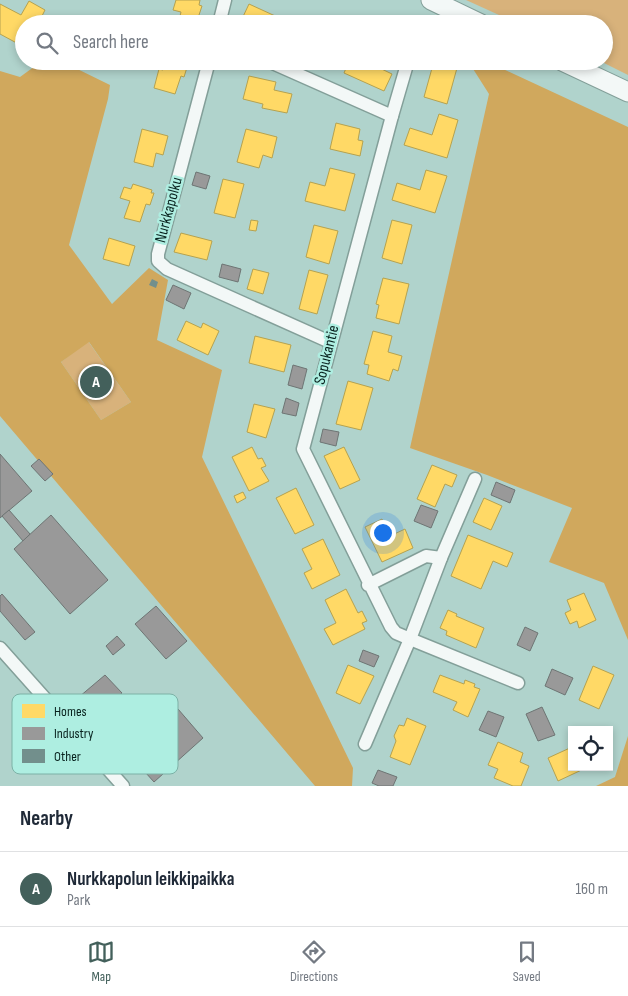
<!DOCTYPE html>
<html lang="en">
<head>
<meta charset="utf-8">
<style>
  :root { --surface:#fff; --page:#f6f6f7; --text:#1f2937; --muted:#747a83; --line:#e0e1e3; --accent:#43605b }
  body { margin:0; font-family:"Sofia Sans Condensed",sans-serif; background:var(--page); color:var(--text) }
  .controls { position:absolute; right:15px; bottom:15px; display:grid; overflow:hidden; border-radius:0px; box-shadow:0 2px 8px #0003 }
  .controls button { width:45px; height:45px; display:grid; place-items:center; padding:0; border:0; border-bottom:1px solid var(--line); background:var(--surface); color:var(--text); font:25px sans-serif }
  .you { position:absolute; left:382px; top:532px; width:18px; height:18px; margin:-12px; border:4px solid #fff; border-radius:50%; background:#1a73e8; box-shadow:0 0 0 8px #1a73e833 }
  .badge { display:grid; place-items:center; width:32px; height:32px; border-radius:50%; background:var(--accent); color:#fff; font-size:16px; font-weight:700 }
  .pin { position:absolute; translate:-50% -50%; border:2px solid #fff; box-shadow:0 1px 5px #0006 }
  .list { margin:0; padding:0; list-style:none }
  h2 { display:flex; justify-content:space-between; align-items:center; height:65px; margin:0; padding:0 20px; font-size:21px }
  h2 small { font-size:16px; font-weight:400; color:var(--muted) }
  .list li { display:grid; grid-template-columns:32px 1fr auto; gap:15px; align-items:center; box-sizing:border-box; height:75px; padding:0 20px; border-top:1px solid var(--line) }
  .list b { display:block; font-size:19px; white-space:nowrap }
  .list p { margin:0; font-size:16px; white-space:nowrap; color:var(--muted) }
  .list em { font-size:16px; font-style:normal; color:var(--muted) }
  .icon { flex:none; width:28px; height:28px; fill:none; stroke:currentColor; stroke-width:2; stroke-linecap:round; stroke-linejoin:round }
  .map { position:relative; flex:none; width:628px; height:786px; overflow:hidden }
  .search { position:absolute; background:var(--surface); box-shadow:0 2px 8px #0003; left:15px; right:15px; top:15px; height:55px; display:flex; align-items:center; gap:12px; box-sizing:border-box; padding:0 18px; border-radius:28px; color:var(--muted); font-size:19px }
  .sheet { height:140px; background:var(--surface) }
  nav { display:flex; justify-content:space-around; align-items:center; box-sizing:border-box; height:70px; border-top:1px solid var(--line); background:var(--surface); font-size:14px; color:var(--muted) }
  nav a { display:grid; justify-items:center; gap:2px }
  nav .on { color:var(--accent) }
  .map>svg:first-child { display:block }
  .green { fill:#d8b27b }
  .forest { fill:#d0a85d; fill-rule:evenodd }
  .homes { fill:#ffd966; stroke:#b5a250 }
  .industry { fill:#999; stroke:#6e7574 }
  .building { fill:#728f8c }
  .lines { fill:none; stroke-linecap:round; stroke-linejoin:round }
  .street-casing { stroke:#839f99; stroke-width:15 }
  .secondary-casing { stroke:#839f99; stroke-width:21 }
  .street { stroke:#f3f8f7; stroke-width:12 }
  .secondary { stroke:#f3f8f7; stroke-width:19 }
  .labels { text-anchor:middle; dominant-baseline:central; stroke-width:5; stroke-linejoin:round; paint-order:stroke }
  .street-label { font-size:16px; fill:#08221e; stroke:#aeeee1 }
  .key { fill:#aeeee1; stroke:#7cb1a6; stroke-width:1 }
  .key-label { font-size:14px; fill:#08221e }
</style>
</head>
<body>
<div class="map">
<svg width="628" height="786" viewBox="0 0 628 786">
  <rect width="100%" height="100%" fill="#b0d3cc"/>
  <g class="green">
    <polygon points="466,0 628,0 628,75 600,61 604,61 604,24 519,24"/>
    <polygon points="88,341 131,402 101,420 61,362"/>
  </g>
  <g class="forest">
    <path d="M42,61H61L110,85L108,99L69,245L112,304L149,268L168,280L157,340L222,370L202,457L353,768L352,786H315L0,416V71L20,77ZM89,342L131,402L101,420L61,362Z"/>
    <polygon points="468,61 486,61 628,127 628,640 604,583 549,562 572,508 487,475 410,448 489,94"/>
    <polygon points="628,736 628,786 596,786 615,777"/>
  </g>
  <g class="homes">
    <polygon points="176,0 200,0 199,5 202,6 196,24 178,24 181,12 173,10"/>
    <polygon points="29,1 45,10 38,24 24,24 24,47 0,34 0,4 21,15"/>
    <polygon points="249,4 284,20 282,24 240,23"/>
    <polygon points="165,61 189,61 184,77 181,76 175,94 154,88 159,69 163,70"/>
    <polygon points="311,61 327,61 325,68"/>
    <polygon points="349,61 365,61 392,74 384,91 344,73"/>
    <polygon points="434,61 457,68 447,104 424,97"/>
    <polygon points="249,76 276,82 274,90 292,94 287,113 262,108 263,104 243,99"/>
    <polygon points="439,114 458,120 447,158 404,145 410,128 432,135"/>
    <polygon points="336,123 360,129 358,140 363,141 360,156 330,149"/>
    <polygon points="142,129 168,136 163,155 156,153 153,167 134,162"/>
    <polygon points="246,129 277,137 272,158 263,155 259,168 237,162"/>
    <polygon points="330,168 355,174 345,211 305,201 310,182 325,186"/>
    <polygon points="426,170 447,176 435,213 392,200 397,183 420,190"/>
    <polygon points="223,179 244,184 235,218 214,213"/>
    <polygon points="133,184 152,190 151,193 154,193 150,205 146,204 140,222 124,218 130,201 120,198 124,187 131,189"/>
    <polygon points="251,220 258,221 256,231 249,230"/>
    <polygon points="392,220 412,225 402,264 382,258"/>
    <polygon points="314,225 338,231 329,264 306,257"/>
    <polygon points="181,233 212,241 207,260 174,252"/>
    <polygon points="109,238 135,246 129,266 103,259"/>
    <polygon points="253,269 269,273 263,294 247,289"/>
    <polygon points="309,270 328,275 317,314 299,309"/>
    <polygon points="383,278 409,284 399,324 376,318 379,305 376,304"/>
    <polygon points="186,321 201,328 203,323 219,331 208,355 177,340"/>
    <polygon points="373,331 392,336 388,352 402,356 398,371 393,369 389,381 367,374 369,365 364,364"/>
    <polygon points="255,336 291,345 284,372 249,363"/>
    <polygon points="348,381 373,388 361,430 336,424"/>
    <polygon points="254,404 275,409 266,438 247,432"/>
    <polygon points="252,447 258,459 262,458 266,466 261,468 269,481 249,491 232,457"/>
    <polygon points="344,447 360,480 340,489 324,456"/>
    <polygon points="432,465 457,475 452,487 445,484 435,507 417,499"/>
    <polygon points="296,488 314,525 295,534 276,498"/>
    <polygon points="243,492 246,498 237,503 234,496"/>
    <polygon points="484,498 502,506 491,530 473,522"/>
    <polygon points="382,519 390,536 405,529 413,548 382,562 365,527"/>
    <polygon points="468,535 513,553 507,567 493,561 481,589 451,576"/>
    <polygon points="323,539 340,575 312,589 304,573 312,569 302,549"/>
    <polygon points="346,589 358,613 362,611 367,621 362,623 365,629 333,645 324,629 336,623 325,600"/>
    <polygon points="584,593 596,620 579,628 577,621 570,624 565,613 571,610 567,600"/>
    <polygon points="448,610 457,614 456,616 484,628 476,648 446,635 447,631 440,628"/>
    <polygon points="348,665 374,676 360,704 336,693"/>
    <polygon points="593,666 614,675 599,709 579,700"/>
    <polygon points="440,675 464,684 465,680 475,684 474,687 480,689 468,717 453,710 457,702 433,692"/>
    <polygon points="407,718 426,726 410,765 390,757 396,741 394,736 399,725 404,726"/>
    <polygon points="498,742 523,753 520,762 529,766 521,786 513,786 494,778 498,769 488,765"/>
    <polygon points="572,747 572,767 588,767 558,781 548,758"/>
  </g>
  <g class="industry">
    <polygon points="196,172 210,176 206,189 192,185"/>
    <polygon points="222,264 241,269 238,282 219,277"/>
    <polygon points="173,285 191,293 184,309 166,300"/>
    <polygon points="293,365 307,369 302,389 288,385"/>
    <polygon points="286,398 299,403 296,416 282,413"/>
    <polygon points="323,429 339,432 336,446 320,442"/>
    <polygon points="0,454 32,491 0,518"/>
    <polygon points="39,459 53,474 45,481 31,466"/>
    <polygon points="496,482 515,490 510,503 491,495"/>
    <polygon points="421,505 438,511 431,528 414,521"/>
    <polygon points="9,510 30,534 23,541 2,516"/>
    <polygon points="51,515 108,580 70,614 14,549"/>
    <polygon points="2,594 35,632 25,640 0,611 0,596"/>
    <polygon points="156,606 187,641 166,659 135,624"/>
    <polygon points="525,627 538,633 530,651 517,645"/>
    <polygon points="117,636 125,645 113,655 106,646"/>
    <polygon points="363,650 379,656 374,667 359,661"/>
    <polygon points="552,669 573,678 565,695 545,686"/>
    <polygon points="105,675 122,693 96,716 79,697"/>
    <polygon points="542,707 555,735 538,741 526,714"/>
    <polygon points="178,709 203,738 154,782 128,753"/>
    <polygon points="488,711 504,717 496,737 479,730"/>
    <polygon points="378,770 397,777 393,786 379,786 372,783"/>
  </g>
  <polygon class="building" points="152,279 158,282 156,288 149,285"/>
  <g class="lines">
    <g class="street-casing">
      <g id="street">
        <polyline points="219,24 225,0"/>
        <polyline points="209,61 158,254 158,261 167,269 330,342"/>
        <polyline points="268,61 392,116 303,449 391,627 396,633 410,639 441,558 426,556 368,585"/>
        <polyline points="392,116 408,61"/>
        <polyline points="441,558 475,479"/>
        <polyline points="0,648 123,786"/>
        <polyline points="365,744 410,639 518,683"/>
      </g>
    </g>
    <g class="secondary-casing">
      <g id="secondary">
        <polyline points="431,0 481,24"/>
        <polyline points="562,61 628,92"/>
      </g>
    </g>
    <use href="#street" class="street"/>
    <use href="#secondary" class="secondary"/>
  </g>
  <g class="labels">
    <g class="street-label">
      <text transform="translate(169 210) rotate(-75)">Nurkkapolku</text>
      <text transform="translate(327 355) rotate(-76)">Sopukantie</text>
    </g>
  </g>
  <rect x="12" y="694" width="166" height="80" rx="8" class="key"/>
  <rect x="22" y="704" width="23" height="14" fill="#ffd966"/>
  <rect x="22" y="727" width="23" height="13" fill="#999"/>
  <rect x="22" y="749" width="23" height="14" fill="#728f8c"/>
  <g class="key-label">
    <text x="54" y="716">Homes</text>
    <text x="54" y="738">Industry</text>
    <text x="54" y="761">Other</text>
  </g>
</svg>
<div class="controls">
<button><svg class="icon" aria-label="locate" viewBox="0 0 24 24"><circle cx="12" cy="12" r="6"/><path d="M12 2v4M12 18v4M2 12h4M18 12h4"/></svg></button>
</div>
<div class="you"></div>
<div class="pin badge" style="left:96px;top:382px">A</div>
<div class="search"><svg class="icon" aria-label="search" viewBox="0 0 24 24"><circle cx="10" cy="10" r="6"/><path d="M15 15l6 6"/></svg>Search here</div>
</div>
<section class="sheet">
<h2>Nearby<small></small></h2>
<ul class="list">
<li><span class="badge">A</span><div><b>Nurkkapolun leikkipaikka</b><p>Park</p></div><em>160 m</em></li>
</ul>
</section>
<nav>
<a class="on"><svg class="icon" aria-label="map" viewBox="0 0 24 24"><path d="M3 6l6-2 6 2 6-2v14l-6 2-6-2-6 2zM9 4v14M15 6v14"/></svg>Map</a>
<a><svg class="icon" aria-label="directions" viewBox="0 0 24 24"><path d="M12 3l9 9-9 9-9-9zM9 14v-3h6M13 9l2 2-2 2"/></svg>Directions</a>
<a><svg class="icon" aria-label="saved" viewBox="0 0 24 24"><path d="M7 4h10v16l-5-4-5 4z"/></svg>Saved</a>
</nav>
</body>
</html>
